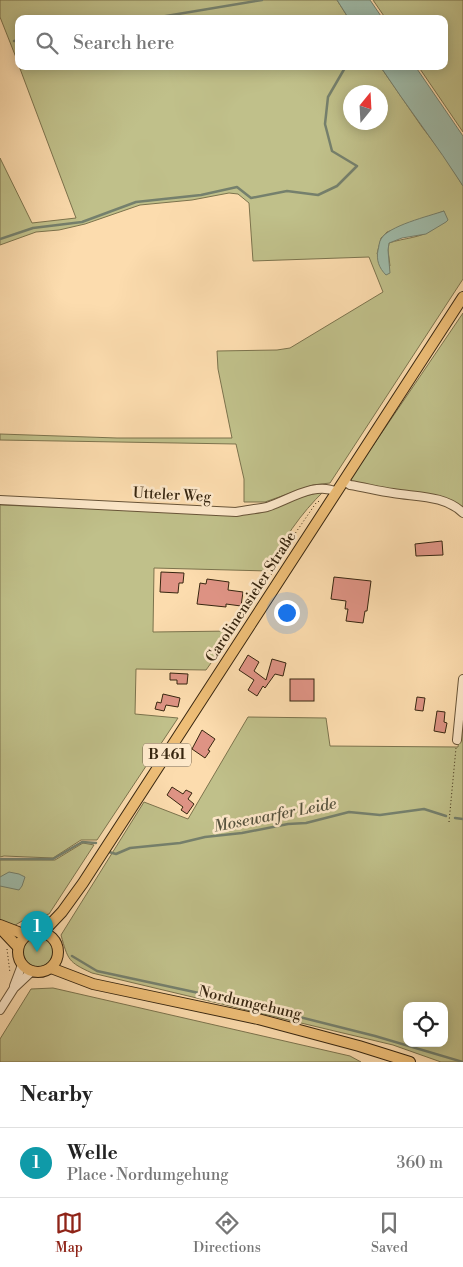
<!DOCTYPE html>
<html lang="en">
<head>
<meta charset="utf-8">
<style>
  :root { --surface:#fff; --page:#f2f2f2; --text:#222; --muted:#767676; --line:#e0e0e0; --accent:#8f2418 }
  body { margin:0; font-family:"Libre Bodoni",serif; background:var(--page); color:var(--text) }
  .controls { position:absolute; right:15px; bottom:15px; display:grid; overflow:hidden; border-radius:10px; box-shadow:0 2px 12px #0003 }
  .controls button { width:45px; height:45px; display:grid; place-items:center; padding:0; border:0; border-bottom:1px solid var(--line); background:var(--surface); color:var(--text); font:25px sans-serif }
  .compass { position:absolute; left:343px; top:85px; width:45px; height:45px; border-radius:50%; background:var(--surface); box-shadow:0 2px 12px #0003; rotate:18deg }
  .you { position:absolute; left:286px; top:612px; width:18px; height:18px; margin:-12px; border:4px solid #fff; border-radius:50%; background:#1a73e8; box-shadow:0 0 0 8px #1a73e833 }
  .badge { display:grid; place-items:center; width:32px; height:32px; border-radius:50%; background:var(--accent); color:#fff; font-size:16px; font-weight:700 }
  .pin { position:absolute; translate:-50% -41px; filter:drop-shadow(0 1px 2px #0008) }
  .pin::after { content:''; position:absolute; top:26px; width:18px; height:15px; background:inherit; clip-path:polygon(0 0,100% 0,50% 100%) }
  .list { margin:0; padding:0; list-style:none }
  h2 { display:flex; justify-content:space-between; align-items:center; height:65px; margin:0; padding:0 20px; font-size:21px }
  h2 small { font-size:16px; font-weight:400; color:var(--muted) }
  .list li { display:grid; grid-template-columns:32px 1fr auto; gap:15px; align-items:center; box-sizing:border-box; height:70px; padding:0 20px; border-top:1px solid var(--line) }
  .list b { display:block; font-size:19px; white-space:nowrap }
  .list p { margin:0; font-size:16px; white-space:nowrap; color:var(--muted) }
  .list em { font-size:16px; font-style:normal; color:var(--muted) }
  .icon { flex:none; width:28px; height:28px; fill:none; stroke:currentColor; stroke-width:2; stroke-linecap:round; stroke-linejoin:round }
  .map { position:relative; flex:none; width:463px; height:1062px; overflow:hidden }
  .search { position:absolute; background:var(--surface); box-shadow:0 2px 12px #0003; left:15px; right:15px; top:15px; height:55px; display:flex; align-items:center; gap:12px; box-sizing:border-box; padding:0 18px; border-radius:10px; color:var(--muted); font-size:19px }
  .sheet { height:135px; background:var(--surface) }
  nav { display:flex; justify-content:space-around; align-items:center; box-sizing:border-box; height:70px; border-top:1px solid var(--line); background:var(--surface); font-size:14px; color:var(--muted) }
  nav a { display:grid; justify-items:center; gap:2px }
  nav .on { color:var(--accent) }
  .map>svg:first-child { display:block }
  .green { fill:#c0c08a; stroke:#7c734d; fill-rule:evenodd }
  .water { fill:#9fbcab; stroke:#75806d }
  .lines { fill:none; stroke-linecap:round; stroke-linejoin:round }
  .stream { stroke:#75806d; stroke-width:2.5 }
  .building { fill:#de9384; stroke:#372610 }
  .minor-casing { stroke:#685438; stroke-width:10 }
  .major-casing { stroke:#372610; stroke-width:12 }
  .path { stroke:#372610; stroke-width:1; stroke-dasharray:1 2.5; stroke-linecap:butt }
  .minor { stroke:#fde8ca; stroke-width:8 }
  .major { stroke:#eebe77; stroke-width:10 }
  .labels { text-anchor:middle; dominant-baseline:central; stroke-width:5; stroke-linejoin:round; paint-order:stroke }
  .shield { fill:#fde8ca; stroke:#726048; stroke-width:1 }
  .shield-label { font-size:14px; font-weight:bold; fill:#372610 }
  .street-label { font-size:15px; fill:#372610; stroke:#fde8ca }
  .water-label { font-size:16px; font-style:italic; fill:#56533e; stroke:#fde8ca }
</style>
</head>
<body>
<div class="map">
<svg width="463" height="1062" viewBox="0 0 463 1062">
  <rect width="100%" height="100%" fill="#fcdcae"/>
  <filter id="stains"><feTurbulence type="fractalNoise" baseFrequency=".004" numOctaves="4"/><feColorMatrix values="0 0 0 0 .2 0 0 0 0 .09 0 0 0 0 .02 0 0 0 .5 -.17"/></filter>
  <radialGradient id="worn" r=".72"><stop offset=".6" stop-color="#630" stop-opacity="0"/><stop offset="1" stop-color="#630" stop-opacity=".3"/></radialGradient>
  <g class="green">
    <polygon points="0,0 337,0 349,19 19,19 19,65 0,17"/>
    <polygon points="373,0 463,0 463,132 418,66 444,66 444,19 386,19"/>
    <path d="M19,66H380L422,127L445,157L463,186V279L330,483L313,485L265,502H244V479L236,444L0,440V434L117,438H232L218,369L217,351L277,350L290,348L383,292L369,257L253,261L249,203L238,194L229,193L192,200L140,205L85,224L59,230L36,232L0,245V158L32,223L76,218ZM350,92H380V122H350ZM444,211C441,217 438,225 433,229C422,238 403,238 389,243L388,250L390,266L377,254L381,238L387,232Z"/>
    <polygon points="463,313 463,510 450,500 349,481"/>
    <path d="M324,491C302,512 280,543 268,571L154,568L153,632L234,631L206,670L136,669L135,714L178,718L97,840H81L53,858L4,856L0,857V505L237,514Z"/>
    <path d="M463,701V1062H441L393,1045L92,973C68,962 68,960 61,935L144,802L188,819L248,717L326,718L330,746L458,747ZM407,1006H444V1043H407Z"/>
    <polygon points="83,843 94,845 49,914 22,921 12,927 0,921 0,860 55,860"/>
    <circle cx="38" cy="952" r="15"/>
    <polygon points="53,988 350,1056 361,1062 0,1062 0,1039 31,989"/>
  </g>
  <g class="water">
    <polygon points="337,0 370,0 383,19 349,19"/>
    <path d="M380,66H415L463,136V186C437,145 407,107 380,66Z"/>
    <path d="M444,211L448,220L446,222L426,234L402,238L389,243L388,250L390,273L386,275C379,268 376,260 378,250C379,247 379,242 381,239C388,226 429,216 444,211Z"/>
    <polygon points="9,872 19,874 25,877 22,886 19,890 0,886 0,877"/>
  </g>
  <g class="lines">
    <g class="stream">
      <polyline points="148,19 262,0"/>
      <polyline points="14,41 19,40"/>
      <polyline points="0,239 33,228 82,222 136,202 201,195 237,187 251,198 287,191 318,195 337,186 357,166 332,151 325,124 328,97 346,66"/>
      <polyline points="455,818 463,819"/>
      <polyline points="109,852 116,854 130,848 180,843 205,837 242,833 288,824 306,823 349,812 380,815 424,809 446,816"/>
      <polyline points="0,859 53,859 82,842 96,843"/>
      <polyline points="72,956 97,971 236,1001 375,1036 463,1062"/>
    </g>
  </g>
  <g class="building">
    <polygon points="442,541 443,555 416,556 415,544"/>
    <polygon points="161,572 184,573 183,583 179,583 178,593 160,592"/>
    <polygon points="334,577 371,581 367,611 365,611 363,623 346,621 348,609 345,609 346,601 331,599"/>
    <polygon points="207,579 229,582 228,590 243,592 241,606 226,604 226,607 197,604 200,583 206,584"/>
    <polygon points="248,655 259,662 254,671 266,680 272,659 286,663 283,676 275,674 265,688 263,686 257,696 248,690 254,680 239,670"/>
    <polygon points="170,673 188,674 187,684 177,684 177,680 170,680"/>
    <rect x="290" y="679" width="24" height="22"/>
    <polygon points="163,694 180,698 178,707 166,705 164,711 155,709 157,702 161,703"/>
    <polygon points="417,697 425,698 423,711 415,710"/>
    <polygon points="437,711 445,712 444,722 447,723 445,733 434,731"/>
    <polygon points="202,730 215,739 208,750 210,751 205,758 192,749"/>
    <polygon points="172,787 183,794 186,790 192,793 188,799 194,804 187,814 181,810 183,807 167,795"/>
  </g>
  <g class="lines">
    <g class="minor-casing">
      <g id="minor">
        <path d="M344,481L350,485C364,487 378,491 393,493C416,497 445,495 463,513"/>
        <path d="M0,500L236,512C246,510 257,509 267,507C289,500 315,481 337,492"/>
        <polyline points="457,740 463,679"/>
        <polyline points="14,986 22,965"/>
        <polyline points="0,1010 14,988 31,972"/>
      </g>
    </g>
    <g class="major-casing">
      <g id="major">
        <polyline points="0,925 26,935"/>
        <polyline points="0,928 18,947"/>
        <circle cx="38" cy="952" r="20"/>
        <polyline points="43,932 62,912 83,883 463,297"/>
        <polyline points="51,968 93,984 258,1019 359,1046 410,1062"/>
      </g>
    </g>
    <g class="path">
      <polyline points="271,575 279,557 316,503 321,500"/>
      <polyline points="449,822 456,748"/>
      <polyline points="24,924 40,922"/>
      <polyline points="7,949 10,973"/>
    </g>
    <use href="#minor" class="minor"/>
    <use href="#major" class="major"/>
  </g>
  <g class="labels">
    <rect class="shield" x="143" y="743.5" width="48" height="23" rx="4"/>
    <g class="shield-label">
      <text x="167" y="755">B 461</text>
    </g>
    <g class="street-label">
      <text transform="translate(172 495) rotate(3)">Utteler Weg</text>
      <text transform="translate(251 597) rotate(-57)">Carolinensieler Straße</text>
      <text transform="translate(250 1003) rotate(13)">Nordumgehung</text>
    </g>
    <g class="water-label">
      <text transform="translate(275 815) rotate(-11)">Mosewarfer Leide</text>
    </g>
  </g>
  <rect width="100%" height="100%" filter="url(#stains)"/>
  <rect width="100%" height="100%" fill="url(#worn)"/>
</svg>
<div class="controls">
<button><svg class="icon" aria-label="locate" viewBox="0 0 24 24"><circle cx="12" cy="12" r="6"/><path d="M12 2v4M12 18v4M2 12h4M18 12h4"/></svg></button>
</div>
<svg class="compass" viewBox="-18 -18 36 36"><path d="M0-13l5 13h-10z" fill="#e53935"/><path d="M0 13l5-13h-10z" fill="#767676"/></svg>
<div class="you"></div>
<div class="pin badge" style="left:37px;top:952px;background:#0f9aa8">1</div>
<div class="search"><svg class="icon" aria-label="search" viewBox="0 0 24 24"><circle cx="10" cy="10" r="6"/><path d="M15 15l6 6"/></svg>Search here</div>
</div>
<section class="sheet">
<h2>Nearby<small></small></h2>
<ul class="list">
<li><span class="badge" style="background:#0f9aa8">1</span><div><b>Welle</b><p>Place · Nordumgehung</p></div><em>360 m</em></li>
</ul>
</section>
<nav>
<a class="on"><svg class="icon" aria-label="map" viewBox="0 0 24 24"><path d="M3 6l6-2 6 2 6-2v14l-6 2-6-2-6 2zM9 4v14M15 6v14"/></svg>Map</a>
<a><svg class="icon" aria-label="directions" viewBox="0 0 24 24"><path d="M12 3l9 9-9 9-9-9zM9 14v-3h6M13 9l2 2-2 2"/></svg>Directions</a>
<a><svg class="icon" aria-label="saved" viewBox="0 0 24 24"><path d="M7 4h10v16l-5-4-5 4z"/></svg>Saved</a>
</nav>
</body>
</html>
